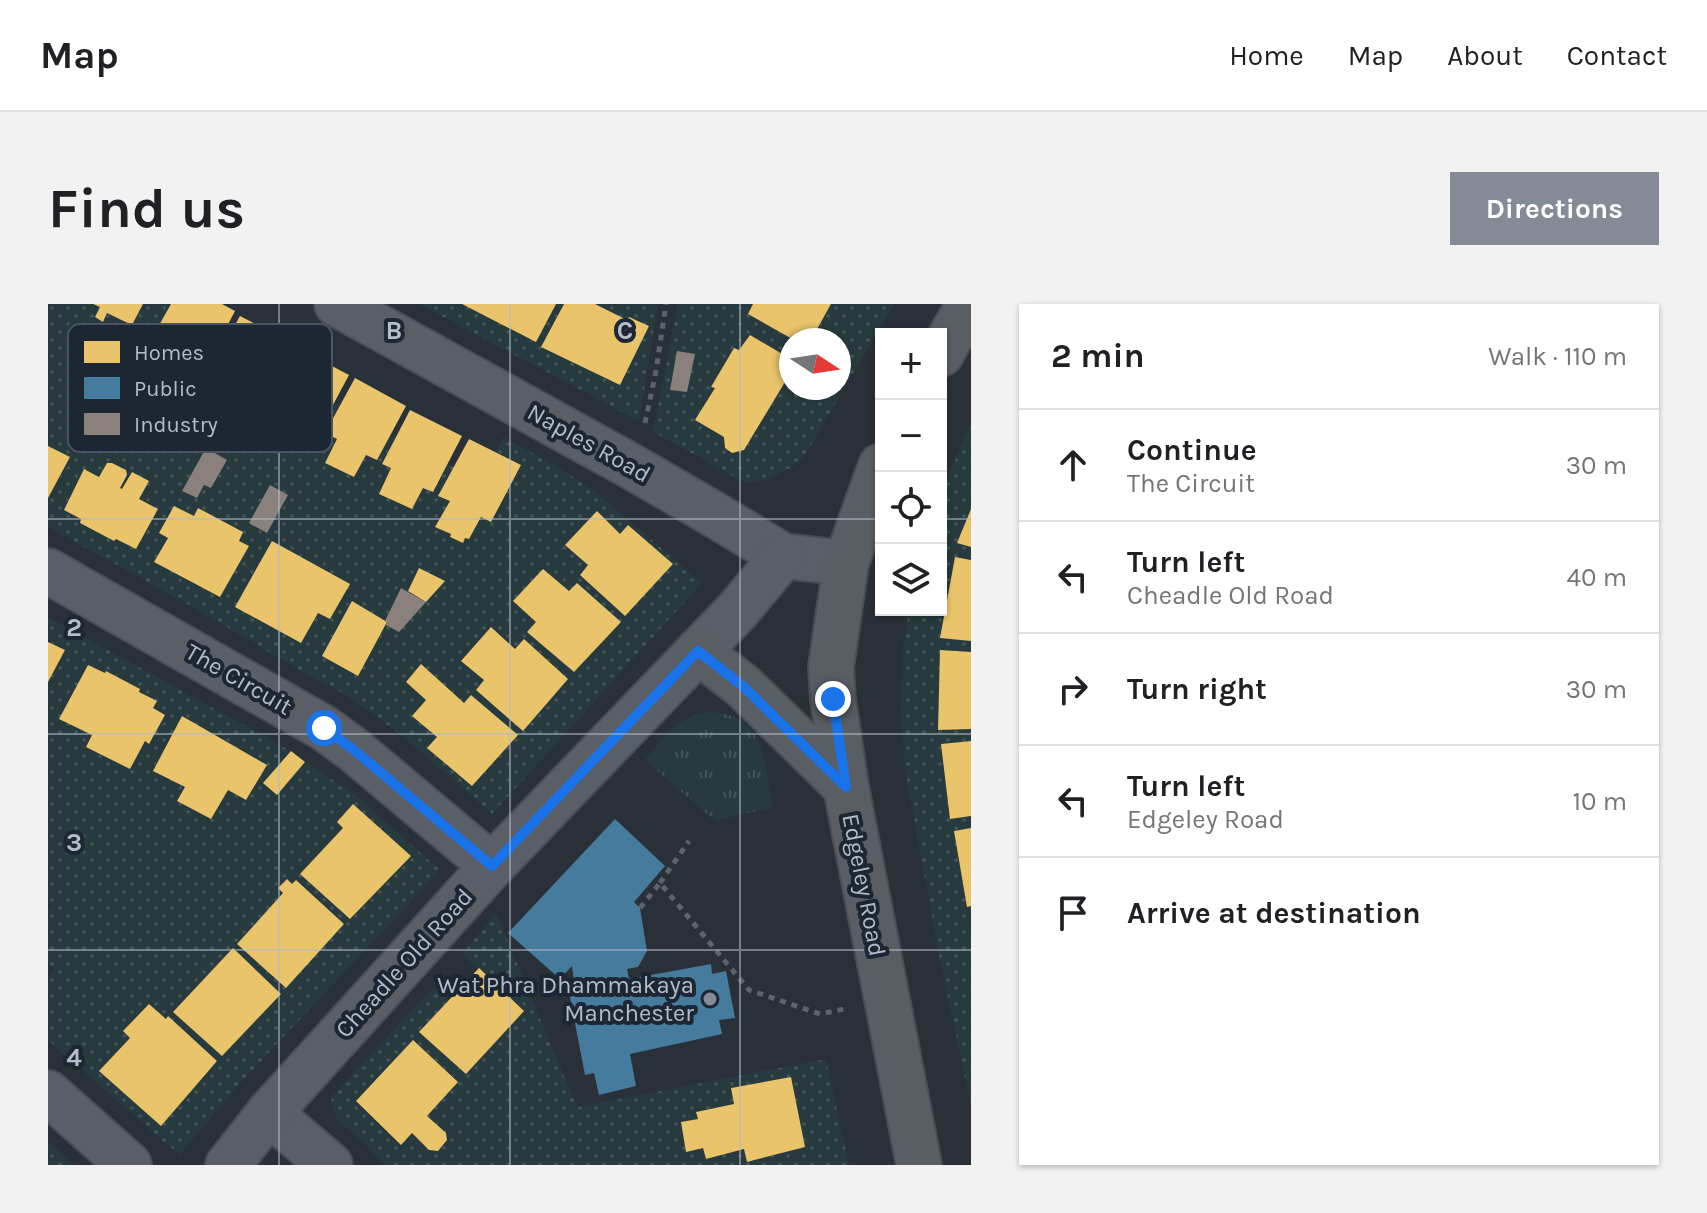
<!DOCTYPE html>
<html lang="en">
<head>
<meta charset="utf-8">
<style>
  :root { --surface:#fff; --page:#f2f2f2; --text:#202124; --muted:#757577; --line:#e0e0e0; --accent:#848b96 }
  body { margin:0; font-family:Karla,sans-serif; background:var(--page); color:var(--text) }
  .controls { position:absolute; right:24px; top:24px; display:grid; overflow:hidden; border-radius:0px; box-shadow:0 2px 6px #0004 }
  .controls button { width:72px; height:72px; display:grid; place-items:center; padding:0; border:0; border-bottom:2px solid var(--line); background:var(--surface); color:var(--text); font:40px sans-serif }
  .compass { position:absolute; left:731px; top:24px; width:72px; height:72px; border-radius:50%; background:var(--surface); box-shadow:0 2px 6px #0004; rotate:102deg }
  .stop { position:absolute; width:24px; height:24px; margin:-18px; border:6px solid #1a73e8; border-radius:50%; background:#fff }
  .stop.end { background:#1a73e8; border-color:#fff; box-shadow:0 2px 8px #0008 }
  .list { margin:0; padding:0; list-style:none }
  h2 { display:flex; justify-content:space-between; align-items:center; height:104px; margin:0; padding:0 32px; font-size:34px }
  h2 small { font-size:26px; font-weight:400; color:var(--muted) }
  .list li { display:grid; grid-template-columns:52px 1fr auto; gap:24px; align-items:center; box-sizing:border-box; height:112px; padding:0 32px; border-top:2px solid var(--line) }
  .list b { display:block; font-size:30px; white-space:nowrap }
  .list p { margin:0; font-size:26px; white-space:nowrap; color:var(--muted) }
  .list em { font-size:26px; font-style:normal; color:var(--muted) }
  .icon { flex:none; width:44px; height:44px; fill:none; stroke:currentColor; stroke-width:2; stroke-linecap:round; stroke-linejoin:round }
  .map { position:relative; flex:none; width:923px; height:861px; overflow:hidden; border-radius:0px }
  header { display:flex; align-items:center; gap:48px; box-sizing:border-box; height:112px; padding:0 40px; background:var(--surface); border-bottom:2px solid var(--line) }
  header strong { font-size:38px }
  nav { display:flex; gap:44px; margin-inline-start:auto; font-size:28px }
  .intro { display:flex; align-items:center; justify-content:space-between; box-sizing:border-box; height:192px; padding:0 48px }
  h1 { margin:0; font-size:56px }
  .button { padding:20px 36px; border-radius:0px; background:var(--accent); color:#fff; font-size:28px; font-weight:700 }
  main { display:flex; gap:48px; padding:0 48px }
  aside { flex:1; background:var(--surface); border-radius:0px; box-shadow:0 2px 6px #0004 }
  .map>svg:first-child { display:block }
  .grass { fill:url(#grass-tufts) }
  .garden { fill:url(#garden-dots); fill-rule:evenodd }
  .homes { fill:#e9c46a }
  .public { fill:#457b9d }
  .industry { fill:#8a817c }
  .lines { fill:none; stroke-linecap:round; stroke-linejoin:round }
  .minor-casing { stroke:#484c53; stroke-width:48 }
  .secondary-casing { stroke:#484c53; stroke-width:48 }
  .path { stroke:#5d636a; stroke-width:5; stroke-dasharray:6 6; stroke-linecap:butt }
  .minor { stroke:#5a5e66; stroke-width:44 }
  .secondary { stroke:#595d64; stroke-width:44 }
  .route { stroke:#1a73e8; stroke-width:10 }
  .grid { fill:none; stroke:#b4bcc9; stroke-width:2; stroke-opacity:0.55 }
  .poi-dot { fill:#848b96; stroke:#1d2633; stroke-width:3 }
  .labels { text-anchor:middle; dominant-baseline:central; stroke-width:8; stroke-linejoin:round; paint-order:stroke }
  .street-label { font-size:24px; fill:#b4bcc9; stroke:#1d2633 }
  .poi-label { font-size:24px; fill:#b4bcc9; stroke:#1d2633; text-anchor:end }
  .key { fill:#1d2633; stroke:#4a5360; stroke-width:2 }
  .key-label { font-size:22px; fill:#b4bcc9 }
  .grid-label { font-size:26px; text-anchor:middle; font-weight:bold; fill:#b4bcc9; stroke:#1d2633; stroke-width:8; stroke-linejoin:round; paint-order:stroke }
</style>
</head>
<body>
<header>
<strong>Map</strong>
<nav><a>Home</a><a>Map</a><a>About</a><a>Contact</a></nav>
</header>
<div class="intro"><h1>Find us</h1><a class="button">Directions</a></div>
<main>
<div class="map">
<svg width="923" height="861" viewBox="0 0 923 861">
  <defs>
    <pattern id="grass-tufts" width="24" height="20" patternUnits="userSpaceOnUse" patternTransform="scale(2)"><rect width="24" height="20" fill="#273a3e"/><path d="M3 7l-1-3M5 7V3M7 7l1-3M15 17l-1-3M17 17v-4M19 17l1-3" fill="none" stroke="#445559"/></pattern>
    <pattern id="garden-dots" width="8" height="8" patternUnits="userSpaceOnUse" patternTransform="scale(2)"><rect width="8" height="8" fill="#273a3e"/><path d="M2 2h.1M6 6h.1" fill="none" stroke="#445559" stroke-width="1.8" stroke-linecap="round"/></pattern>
  </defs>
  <rect width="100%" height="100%" fill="#2a3038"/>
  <path class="grass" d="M657,408C718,408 716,457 725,503L670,516L660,511L597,456C617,433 627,415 657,408Z"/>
  <g class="garden">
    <path d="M0,0H45L52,3L47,13L54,17L59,9L95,0H123L106,31L115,38L101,64L133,80L146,57L172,34L178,37L171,71L154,101H171L192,111L204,88L215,93L228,67L234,69L220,96L232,102L218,128L250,144L261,123L271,126L286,99L292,101L277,129L289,135L277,159L306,173L318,151L343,130L349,133L334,160L343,164L331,189L363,205L375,184L385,188L399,160L406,163L391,192L402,197L388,223L403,230L402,233L414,239L417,234L421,235L433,213L472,161L447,148L455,133L506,161L543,184L654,279L444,510L352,430L297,390L257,369L127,293L0,223V194L22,154L0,142ZM57,43L82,56L39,77ZM158,144L179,157L163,184L156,181L148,194L135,187ZM59,159H64L78,167L79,171L72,184L74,185L84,168L101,177L91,195L110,206L88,245L68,235L66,237L32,219L33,215L16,205L36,166L51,173ZM151,204L194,228L191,237L200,242L172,293L106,258L120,234L112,229L146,212ZM581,221L624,260L577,312L532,270L540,261ZM371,264L396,277L351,327L338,321L309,372L274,352L304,298L337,317L353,284L360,287ZM495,265L521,287L529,279L573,318L526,368L480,328L488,318L465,297ZM301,280L282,315L270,309L253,339L188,303ZM443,323L467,345L476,335L520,375L475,426L428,386L436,376L413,356ZM373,361L416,399L424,391L469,431L425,482L379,444L389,433L364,412L377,396L358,378Z"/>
    <polygon points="371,0 516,0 494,43 571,81 600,23 579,16 547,0 610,0 591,117"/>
    <path d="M630,0H705L700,10L746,36H743V55L702,31L691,46L686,44L663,82L667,84L648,116L676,133L677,144L684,149L696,146L743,68V84H791V36H763L783,0H846L754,156C737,168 719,177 698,179L605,128Z"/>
    <polygon points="923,119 923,205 909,238 923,243 923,256 906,253 893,333 923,337 923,437 893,440 902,515 923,512 923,524 907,527 919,603 923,602 923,612 921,613 923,626 923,801 892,656 857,465 853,412 855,342 861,306 893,306 893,188"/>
    <path d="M0,313L243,447L216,479L228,490L257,458L304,488L392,566L195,776L131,851L0,736V673L7,666L0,659V607L4,602L0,599V378L17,347L2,339L3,336L0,334ZM40,361L57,369L59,367L92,385L91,388L108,397L105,404L116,411L101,439L97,437L82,465L38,443L44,431L12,415ZM134,413L219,461L198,496L180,486L163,515L129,497L137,483L105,466ZM305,500L363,552L302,615L295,524L289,518ZM239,575L244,580L248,576L296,620L238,683L189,640L235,589L230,584ZM185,644L233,690L174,752L125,708ZM101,700L118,715L121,713L169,757L114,821L52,767L82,734L75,727Z"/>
    <path d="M448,609L529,803L778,755L801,861H336L316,839L289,815L283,797L285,791L386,683L401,697L372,728L418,770L476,707L414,650ZM365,736L410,777L379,812L381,845L364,829L352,841L308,798ZM742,773L757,843L699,858L696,845L658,854L655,844L638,847L633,819L650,815L649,807L686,800L683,784Z"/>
    <polygon points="0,837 26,861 0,861"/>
  </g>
  <g class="homes">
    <polygon points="45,0 95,0 84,21 59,9 55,18 47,13 52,3"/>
    <polygon points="123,0 174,0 187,7 158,63 146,57 134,80 101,64 115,38 105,32"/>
    <polygon points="414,0 508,0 488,38"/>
    <polygon points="516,0 547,0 579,16 581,13 601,22 572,81 493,43"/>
    <polygon points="705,0 783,0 763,36 746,36 700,10"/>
    <polygon points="192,12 244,39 215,93 204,88 192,112 171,101 167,109 153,102 171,71 162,66"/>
    <polygon points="702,31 743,55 743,68 696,146 684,149 677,144 676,133 647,116 667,84 663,83 686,44 691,46"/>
    <polygon points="248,43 301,71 271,127 261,123 250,144 218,128 232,102 220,96"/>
    <polygon points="307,74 358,102 329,156 318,151 306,173 277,159 289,135 277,129"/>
    <polygon points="362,106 414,132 385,188 375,184 364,205 331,190 343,164 334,160"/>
    <polygon points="421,135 473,161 443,218 433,213 421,235 417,234 415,239 402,233 403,230 387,223 402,197 390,192"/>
    <polygon points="0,142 22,153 0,194"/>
    <polygon points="59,159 64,159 78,166 79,171 72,184 74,185 84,168 101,177 91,195 110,205 88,245 68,235 66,237 32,219 33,215 16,206 36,165 51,173"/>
    <polygon points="126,202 146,212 150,204 195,228 191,237 201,242 172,293 106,258 120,234 111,229"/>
    <polygon points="923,205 923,243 909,239"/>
    <polygon points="549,207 572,230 580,221 625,260 577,312 532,271 540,261 517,241"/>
    <polygon points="224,237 302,280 282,315 270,309 253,339 187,303"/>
    <polygon points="907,253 923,256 923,337 892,334"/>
    <polygon points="371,264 397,277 378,298 360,287"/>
    <polygon points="495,265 521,287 529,279 573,318 526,368 479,328 488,318 465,297"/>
    <polygon points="304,297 339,318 310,372 274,352"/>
    <polygon points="443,323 467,345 476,335 520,375 475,427 428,386 436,376 413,357"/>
    <polygon points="0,338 17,346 0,378"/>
    <polygon points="892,346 923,348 923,425 890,426"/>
    <polygon points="373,360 416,399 423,391 470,431 424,482 379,444 389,433 364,412 378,396 358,378"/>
    <polygon points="40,361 57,369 58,367 92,385 91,388 109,397 105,404 117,411 101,440 97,437 82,465 38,443 44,431 11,415"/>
    <polygon points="134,412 219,461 198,496 180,486 163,515 129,497 137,483 105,467"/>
    <polygon points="923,437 923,512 902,515 893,440"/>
    <polygon points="243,447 257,458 229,491 215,479"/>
    <polygon points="305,500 363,552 302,615 252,570 295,524 289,518"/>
    <polygon points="923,524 923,602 919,603 906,527"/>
    <polygon points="239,575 244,580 248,576 296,620 238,684 189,640 235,589 230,584"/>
    <polygon points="185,644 233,690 174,752 125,708"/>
    <polygon points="431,664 476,707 418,770 371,728"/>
    <polygon points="101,700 118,715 120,712 169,757 113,822 51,767 82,734 75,727"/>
    <polygon points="365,736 410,778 379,812 398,829 399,836 390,847 381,846 364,829 353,841 308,797"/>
    <polygon points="743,773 757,843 699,858 696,845 658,855 655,844 638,848 633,818 650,815 648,808 686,800 683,784"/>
  </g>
  <polygon class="public" points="567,515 617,562 586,598 592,604 599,647 590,663 579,665 581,675 663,660 664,670 678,667 687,714 671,716 674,730 582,750 588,782 551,791 546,769 537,771 519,678 526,677 524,662 512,675 460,629"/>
  <g class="industry">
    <polygon points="629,47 647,50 639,88 622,86"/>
    <polygon points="158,144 179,156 163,184 156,181 149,194 134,187"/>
    <polygon points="222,181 240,191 219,229 201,219"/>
    <polygon points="353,284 378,298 351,328 338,321 339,318 337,317"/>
  </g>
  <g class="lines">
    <g class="minor-casing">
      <g id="minor">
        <polyline points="289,0 579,160 662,208 735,252 798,259"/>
        <polyline points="0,267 276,424 306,446 444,562"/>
        <polyline points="0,789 81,861"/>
        <polyline points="221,809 282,861"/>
        <polyline points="180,861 221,809 444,562 689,307 735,252"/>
      </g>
    </g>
    <g class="secondary-casing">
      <g id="secondary">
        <polyline points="893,50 921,0"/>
        <polyline points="833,162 798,259 783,363 785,395 798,483 871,861"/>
        <polyline points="650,347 696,383 798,483"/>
      </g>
    </g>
    <g class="path">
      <polyline points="597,119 608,67 618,0"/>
      <polyline points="612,579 641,537"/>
      <polyline points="592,604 612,579 701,686 772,710 796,705"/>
    </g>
    <use href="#minor" class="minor"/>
    <use href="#secondary" class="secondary"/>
  </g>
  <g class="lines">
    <polyline class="route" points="276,424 306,446 444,562 650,347 696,383 798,483 785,395"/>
  </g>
  <path class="grid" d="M231,0V861M462,0V861M692,0V861M0,215H833M893,215H923M0,430H923M0,646H923"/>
  <circle class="poi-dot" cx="662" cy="695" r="8"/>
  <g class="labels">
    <g class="street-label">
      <text transform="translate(541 139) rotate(29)">Naples Road</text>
      <text transform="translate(191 375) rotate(30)">The Circuit</text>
      <text transform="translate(816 581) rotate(79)">Edgeley Road</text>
      <text transform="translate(356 659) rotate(-48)">Cheadle Old Road</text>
    </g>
    <g class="poi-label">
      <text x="646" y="681">Wat Phra Dhammakaya<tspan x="646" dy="28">Manchester</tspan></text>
    </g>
  </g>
  <rect x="20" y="20" width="264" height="128" rx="12" class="key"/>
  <rect x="36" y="37" width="36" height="22" fill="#e9c46a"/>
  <rect x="36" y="73" width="36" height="22" fill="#457b9d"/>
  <rect x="36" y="109" width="36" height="22" fill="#8a817c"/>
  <g class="key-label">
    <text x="86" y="56">Homes</text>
    <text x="86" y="92">Public</text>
    <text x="86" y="128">Industry</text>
  </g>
  <g class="grid-label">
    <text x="346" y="35">B</text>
    <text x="577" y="35">C</text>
    <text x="26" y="332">2</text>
    <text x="26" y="547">3</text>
    <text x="26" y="762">4</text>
  </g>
</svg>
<div class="controls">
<button>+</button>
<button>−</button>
<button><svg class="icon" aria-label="locate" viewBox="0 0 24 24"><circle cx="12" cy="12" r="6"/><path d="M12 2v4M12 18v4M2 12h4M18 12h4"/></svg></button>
<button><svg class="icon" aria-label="layers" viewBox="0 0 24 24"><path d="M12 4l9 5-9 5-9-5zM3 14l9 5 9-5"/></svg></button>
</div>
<svg class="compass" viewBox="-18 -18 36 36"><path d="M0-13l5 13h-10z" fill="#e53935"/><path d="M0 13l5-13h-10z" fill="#757577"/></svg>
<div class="stop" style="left:276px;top:424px"></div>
<div class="stop end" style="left:785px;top:395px"></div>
</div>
<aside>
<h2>2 min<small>Walk · 110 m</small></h2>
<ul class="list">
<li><svg class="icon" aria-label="ahead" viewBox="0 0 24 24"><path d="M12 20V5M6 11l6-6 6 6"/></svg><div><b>Continue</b><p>The Circuit</p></div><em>30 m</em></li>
<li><svg class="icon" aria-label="left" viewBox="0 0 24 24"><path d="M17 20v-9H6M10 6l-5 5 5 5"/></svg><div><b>Turn left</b><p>Cheadle Old Road</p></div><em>40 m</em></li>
<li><svg class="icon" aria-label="right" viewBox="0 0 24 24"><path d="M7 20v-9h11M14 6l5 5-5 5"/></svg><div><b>Turn right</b></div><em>30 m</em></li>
<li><svg class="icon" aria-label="left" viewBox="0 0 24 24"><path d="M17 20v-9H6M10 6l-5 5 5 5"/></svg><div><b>Turn left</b><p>Edgeley Road</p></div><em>10 m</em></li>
<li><svg class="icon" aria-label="arrive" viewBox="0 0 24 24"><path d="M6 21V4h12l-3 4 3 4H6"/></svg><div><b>Arrive at destination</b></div></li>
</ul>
</aside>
</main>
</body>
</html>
